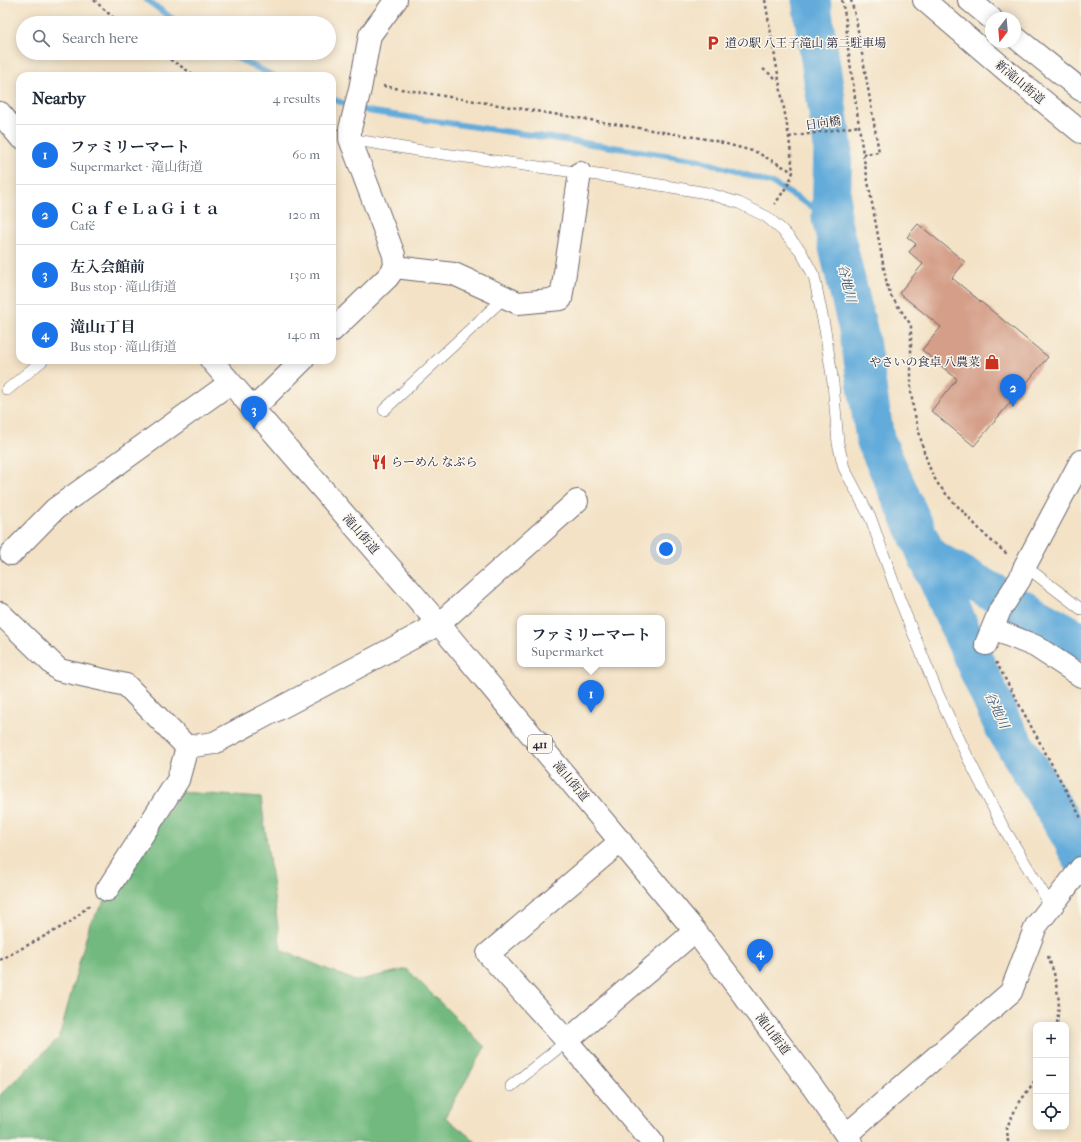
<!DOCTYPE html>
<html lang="en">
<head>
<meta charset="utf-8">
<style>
  :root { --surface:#fff; --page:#f2f2f3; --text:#1f2937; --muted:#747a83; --line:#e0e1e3; --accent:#1a73e8 }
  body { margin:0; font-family:"IM FELL French Canon","Noto Serif JP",serif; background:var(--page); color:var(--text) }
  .controls { position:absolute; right:12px; bottom:12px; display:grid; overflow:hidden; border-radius:8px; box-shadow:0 2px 10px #0003 }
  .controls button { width:36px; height:36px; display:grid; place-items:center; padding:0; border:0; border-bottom:1px solid var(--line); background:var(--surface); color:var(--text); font:20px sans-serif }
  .compass { position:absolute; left:985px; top:12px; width:36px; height:36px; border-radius:50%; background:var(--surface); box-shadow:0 2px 10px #0003; rotate:196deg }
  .you { position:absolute; left:666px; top:549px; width:14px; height:14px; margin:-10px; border:3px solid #fff; border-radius:50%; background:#1a73e8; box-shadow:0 0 0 6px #1a73e833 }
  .badge { display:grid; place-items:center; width:26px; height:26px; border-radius:50%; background:var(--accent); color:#fff; font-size:13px; font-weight:700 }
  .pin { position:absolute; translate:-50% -33px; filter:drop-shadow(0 1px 2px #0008) }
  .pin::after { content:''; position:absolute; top:21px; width:14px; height:12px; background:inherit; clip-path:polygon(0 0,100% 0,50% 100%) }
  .popup { position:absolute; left:517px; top:615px; width:148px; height:52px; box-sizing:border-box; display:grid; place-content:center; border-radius:8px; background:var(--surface); filter:drop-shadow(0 1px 3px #0005); font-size:13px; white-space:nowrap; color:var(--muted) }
  .popup b { font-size:15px; color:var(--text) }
  .popup::after { content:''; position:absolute; left:50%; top:100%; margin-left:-8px; border:8px solid transparent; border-top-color:var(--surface) }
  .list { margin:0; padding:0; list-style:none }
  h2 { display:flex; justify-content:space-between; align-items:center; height:52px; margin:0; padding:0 16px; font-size:17px }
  h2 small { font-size:13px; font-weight:400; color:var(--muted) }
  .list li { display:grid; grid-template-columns:26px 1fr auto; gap:12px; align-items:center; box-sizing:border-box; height:60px; padding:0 16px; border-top:1px solid var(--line) }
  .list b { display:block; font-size:15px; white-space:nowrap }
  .list p { margin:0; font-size:13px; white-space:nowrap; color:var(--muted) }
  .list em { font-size:13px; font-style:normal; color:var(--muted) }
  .icon { flex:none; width:22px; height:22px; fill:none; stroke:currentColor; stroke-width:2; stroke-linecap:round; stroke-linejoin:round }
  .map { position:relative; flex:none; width:1081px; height:1142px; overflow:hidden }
  .search { position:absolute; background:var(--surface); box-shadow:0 2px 10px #0003; left:16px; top:16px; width:320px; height:44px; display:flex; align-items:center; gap:10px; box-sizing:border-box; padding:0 14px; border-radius:22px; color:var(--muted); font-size:15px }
  .panel { position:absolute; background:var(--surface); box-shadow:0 2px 10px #0003; left:16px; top:72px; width:320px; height:292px; border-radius:12px }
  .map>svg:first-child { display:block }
  .forest { fill:#72b97f; stroke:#4a6e5d }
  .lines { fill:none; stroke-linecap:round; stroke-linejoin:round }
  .stream { stroke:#62abda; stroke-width:6 }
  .river { stroke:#62abda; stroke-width:39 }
  .building { fill:#d49e88 }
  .service-casing { stroke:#6b656c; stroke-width:12 }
  .minor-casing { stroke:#6b656c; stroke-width:24 }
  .secondary-casing { stroke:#6b656c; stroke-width:24 }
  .trunk-casing { stroke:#6b656c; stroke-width:24 }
  .path { stroke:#6b656c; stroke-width:2.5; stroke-dasharray:3 3; stroke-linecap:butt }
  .service { stroke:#fff; stroke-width:11 }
  .minor { stroke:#fff; stroke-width:22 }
  .secondary { stroke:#fff; stroke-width:22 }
  .trunk { stroke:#fff; stroke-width:22 }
  .labels { text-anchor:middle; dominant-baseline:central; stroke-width:3; stroke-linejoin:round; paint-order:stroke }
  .shield { fill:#fbf7ec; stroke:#636270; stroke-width:1 }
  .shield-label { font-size:11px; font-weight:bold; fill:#22223b }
  .poi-label { font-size:12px; fill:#22223b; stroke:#fbf7ec; text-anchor:start }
  .street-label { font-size:12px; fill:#22223b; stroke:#fbf7ec }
  .water-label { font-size:13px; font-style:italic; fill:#3c597b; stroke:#fbf7ec }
</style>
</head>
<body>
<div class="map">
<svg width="1081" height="1142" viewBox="0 0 1081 1142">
  <rect width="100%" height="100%" fill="#fbf7ec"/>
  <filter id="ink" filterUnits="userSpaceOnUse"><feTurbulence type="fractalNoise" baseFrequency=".025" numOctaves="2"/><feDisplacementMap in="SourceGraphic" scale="8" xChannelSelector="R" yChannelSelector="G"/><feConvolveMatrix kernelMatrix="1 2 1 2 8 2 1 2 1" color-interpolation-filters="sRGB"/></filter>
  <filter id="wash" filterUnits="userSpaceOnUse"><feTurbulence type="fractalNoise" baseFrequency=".012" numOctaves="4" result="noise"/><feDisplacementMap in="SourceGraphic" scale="16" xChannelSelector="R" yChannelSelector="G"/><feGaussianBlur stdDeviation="0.9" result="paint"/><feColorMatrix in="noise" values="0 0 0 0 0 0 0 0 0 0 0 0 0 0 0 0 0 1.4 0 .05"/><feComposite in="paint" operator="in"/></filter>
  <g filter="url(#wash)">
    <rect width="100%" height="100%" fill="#f3e2c6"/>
    <polygon class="forest" points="181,792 261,798 281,950 356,981 407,969 485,1047 445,1117 476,1142 0,1142 0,1095 59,1038 90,923"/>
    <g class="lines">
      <g class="stream">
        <polyline points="147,0 178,23"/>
        <polyline points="227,53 274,76"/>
        <polyline points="332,99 367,111 700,160 774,184 831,218"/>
      </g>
      <g class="river">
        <polyline points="811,0 833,146 831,218 859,334 875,439 1003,725 1071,837 1081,857"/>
        <polyline points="927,556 1081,641"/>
      </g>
    </g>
    <g id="blocks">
      <polygon class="building" points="918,224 965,262 952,278 1048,357 974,446 931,411 957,379 922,350 941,327 899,293 923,264 909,252 916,244 907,237"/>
    </g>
  </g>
  <g filter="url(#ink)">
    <use href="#blocks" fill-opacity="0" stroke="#6b656c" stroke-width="1"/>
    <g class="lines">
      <g class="service-casing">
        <g id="service">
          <polyline points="350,139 422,151 612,177 707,193 739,203 767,217 782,230 800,250 814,276 825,330 833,383 838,443 844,468 871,519 899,598 938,694 968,758 1002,825 1051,906"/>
          <polyline points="7,390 43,360"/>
          <polyline points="384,410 505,297"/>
          <polyline points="1025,566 1081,609"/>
          <polyline points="511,1086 567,1041"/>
        </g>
      </g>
      <g class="minor-casing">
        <g id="minor">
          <polyline points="395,267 454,274 518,303 561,299 580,173"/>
          <polyline points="332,331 388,277 395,267 394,255 350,139 350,129 360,89 370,35 396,0"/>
          <polyline points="253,409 303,360"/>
          <polyline points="11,554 55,509 230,383"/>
          <polyline points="0,613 59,670 126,685 187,747 214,743 439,624 577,501"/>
          <polyline points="993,629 1035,646 1081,676"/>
          <polyline points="986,644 1000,610 1020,579 1025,566 1081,461"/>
          <polyline points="621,841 488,954 567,1041 652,1142"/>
          <polyline points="107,890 178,780 187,747"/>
          <polyline points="567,1041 695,931"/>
          <polyline points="846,1135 1011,992 1036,926 1081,868"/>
        </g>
      </g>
      <g class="secondary-casing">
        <g id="secondary">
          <polyline points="924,0 1008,72 1081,132"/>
          <polyline points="969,0 991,18"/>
          <polyline points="1015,37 1081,90"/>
        </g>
      </g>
      <g class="trunk-casing">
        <g id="trunk">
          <polyline points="0,113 20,137"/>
          <polyline points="211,360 439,624 695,931 812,1086 851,1142"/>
        </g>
      </g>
      <g class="path">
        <polyline points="94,0 119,23"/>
        <polyline points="765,0 789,137 793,172 789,183 775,204"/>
        <polyline points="842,0 846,21 848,48 863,154 887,285 891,296 911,325 911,391 913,407 924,452 932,474 938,484 947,495 987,537 1007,554"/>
        <polyline points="851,0 856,19 879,152 863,154"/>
        <polyline points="160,53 196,76"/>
        <polyline points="763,69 778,80"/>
        <polyline points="383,86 712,140 756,152 793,172"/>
        <polyline points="789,137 859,126"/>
        <polyline points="996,662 1081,818"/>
        <polyline points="1048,956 1054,973 1059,1001 1057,1025"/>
        <polyline points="0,960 69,923 91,904"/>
        <polyline points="1008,1142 1007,1127 1017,1106 1036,1079"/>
      </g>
      <use href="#service" class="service"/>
      <use href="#minor" class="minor"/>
      <use href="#secondary" class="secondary"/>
      <use href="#trunk" class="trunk"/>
    </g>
  </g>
  <defs>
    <g id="parking-bare" transform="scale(1.2)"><path d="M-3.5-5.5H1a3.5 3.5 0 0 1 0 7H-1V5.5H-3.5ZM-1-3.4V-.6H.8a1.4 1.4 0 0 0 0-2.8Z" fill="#c8321e" stroke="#fbf7ec" stroke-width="2.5" paint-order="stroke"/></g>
    <g id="shop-bare" transform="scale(1.2)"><path d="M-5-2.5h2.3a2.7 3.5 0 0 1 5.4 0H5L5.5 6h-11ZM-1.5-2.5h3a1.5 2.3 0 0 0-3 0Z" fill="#c8321e" stroke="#fbf7ec" stroke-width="2.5" paint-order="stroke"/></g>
    <g id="restaurant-bare" transform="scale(1.2)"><path d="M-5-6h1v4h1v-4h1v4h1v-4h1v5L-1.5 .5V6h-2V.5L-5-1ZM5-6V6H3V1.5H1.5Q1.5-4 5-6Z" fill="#c8321e" stroke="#fbf7ec" stroke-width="2.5" paint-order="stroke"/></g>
  </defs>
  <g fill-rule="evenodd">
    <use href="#parking-bare" x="713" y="43"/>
    <use href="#shop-bare" x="992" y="362"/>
    <use href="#restaurant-bare" x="379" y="462"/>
  </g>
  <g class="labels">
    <rect class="shield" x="528" y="735" width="24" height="18" rx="3"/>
    <g class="shield-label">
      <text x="540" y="744">411</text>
    </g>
    <g class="poi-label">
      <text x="725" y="43">道の駅 八王子滝山 第二駐車場</text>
      <text x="980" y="362" text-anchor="end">やさいの食卓 八農菜</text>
      <text x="391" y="462">らーめん なぶら</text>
    </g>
    <g class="street-label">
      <text transform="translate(1020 82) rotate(40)">新滝山街道</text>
      <text transform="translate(823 123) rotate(-8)">日向橋</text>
      <text transform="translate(361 534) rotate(49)">滝山街道</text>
      <text transform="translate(571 781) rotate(50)">滝山街道</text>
      <text transform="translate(773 1034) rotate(53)">滝山街道</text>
    </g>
    <g class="water-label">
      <text transform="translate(847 283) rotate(76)">谷地川</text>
      <text transform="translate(997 710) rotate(65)">谷地川</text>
    </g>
  </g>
</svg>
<div class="controls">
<button>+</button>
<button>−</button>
<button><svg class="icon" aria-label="locate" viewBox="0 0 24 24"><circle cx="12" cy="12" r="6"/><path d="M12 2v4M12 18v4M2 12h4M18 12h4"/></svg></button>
</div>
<svg class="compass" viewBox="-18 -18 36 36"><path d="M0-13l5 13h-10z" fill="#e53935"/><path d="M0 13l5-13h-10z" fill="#747a83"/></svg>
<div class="you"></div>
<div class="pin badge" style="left:591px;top:713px">1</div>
<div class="popup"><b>ファミリーマート</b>Supermarket</div>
<div class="pin badge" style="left:1013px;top:407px">2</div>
<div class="pin badge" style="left:254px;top:429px">3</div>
<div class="pin badge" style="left:760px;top:972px">4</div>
<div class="search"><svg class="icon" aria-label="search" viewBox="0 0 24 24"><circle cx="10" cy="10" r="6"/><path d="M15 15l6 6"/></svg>Search here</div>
<section class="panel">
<h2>Nearby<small>4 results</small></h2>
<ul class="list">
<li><span class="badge">1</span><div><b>ファミリーマート</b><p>Supermarket · 滝山街道</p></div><em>60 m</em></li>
<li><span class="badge">2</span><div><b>ＣａｆｅＬａＧｉｔａ</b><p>Café</p></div><em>120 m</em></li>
<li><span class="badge">3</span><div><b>左入会館前</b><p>Bus stop · 滝山街道</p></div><em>130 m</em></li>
<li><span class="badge">4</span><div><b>滝山1丁目</b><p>Bus stop · 滝山街道</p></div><em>140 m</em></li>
</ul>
</section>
</div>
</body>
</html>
